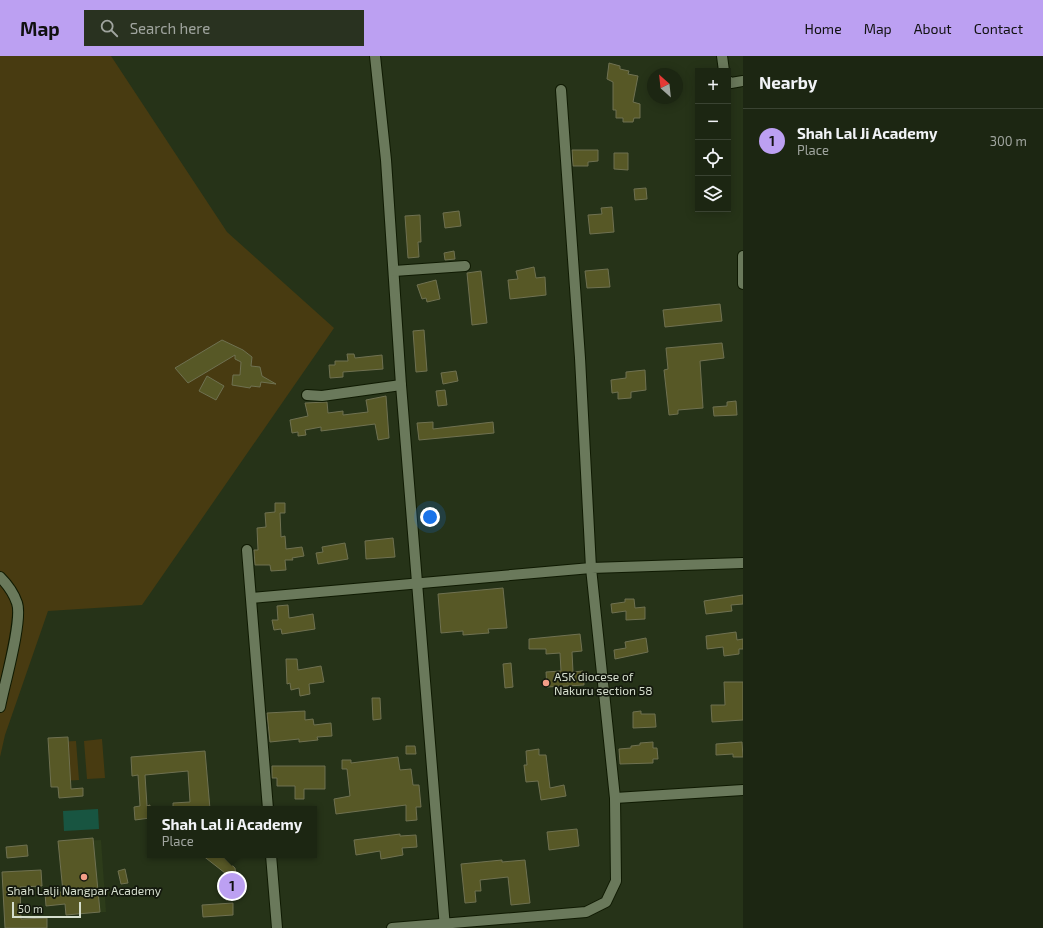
<!DOCTYPE html>
<html lang="en">
<head>
<meta charset="utf-8">
<style>
  :root { --surface:#1c2612; --page:#293220; --text:#f1f3f6; --muted:#a0a59f; --line:#3a4332; --accent:#bca0f2 }
  body { margin:0; font-family:"Exo 2",sans-serif; background:var(--page); color:var(--text) }
  .controls { position:absolute; right:12px; top:12px; display:grid; overflow:hidden; border-radius:0px; box-shadow:0 2px 10px #0003 }
  .controls button { width:36px; height:36px; display:grid; place-items:center; padding:0; border:0; border-bottom:1px solid var(--line); background:var(--surface); color:var(--text); font:20px sans-serif }
  .compass { position:absolute; left:647px; top:12px; width:36px; height:36px; border-radius:50%; background:var(--surface); box-shadow:0 2px 10px #0003; rotate:333deg }
  .scale { position:absolute; left:12px; bottom:10px; width:69px; box-sizing:border-box; padding-left:4px; border:2px solid #d5decd; border-top:0; font-size:11px; line-height:14px; white-space:nowrap; color:#d5decd; -webkit-text-stroke:3px #13180d; paint-order:stroke }
  .you { position:absolute; left:430px; top:461px; width:14px; height:14px; margin:-10px; border:3px solid #fff; border-radius:50%; background:#1a73e8; box-shadow:0 0 0 6px #1a73e833 }
  .badge { display:grid; place-items:center; width:26px; height:26px; border-radius:50%; background:var(--accent); color:#111; font-size:13px; font-weight:700 }
  .pin { position:absolute; translate:-50% -50%; border:2px solid #fff; box-shadow:0 1px 4px #0006 }
  .popup { position:absolute; left:147px; top:750px; width:170px; height:52px; box-sizing:border-box; display:grid; place-content:center; border-radius:0px; background:var(--surface); filter:drop-shadow(0 1px 3px #0005); font-size:13px; white-space:nowrap; color:var(--muted) }
  .popup b { font-size:15px; color:var(--text) }
  .popup::after { content:''; position:absolute; left:50%; top:100%; margin-left:-8px; border:8px solid transparent; border-top-color:var(--surface) }
  .list { margin:0; padding:0; list-style:none }
  h2 { display:flex; justify-content:space-between; align-items:center; height:52px; margin:0; padding:0 16px; font-size:17px }
  h2 small { font-size:13px; font-weight:400; color:var(--muted) }
  .list li { display:grid; grid-template-columns:26px 1fr auto; gap:12px; align-items:center; box-sizing:border-box; height:64px; padding:0 16px; border-top:1px solid var(--line) }
  .list b { display:block; font-size:15px; white-space:nowrap }
  .list p { margin:0; font-size:13px; white-space:nowrap; color:var(--muted) }
  .list em { font-size:13px; font-style:normal; color:var(--muted) }
  .icon { flex:none; width:22px; height:22px; fill:none; stroke:currentColor; stroke-width:2; stroke-linecap:round; stroke-linejoin:round }
  .map { position:relative; flex:none; width:743px; height:872px; overflow:hidden }
  header { display:flex; align-items:center; gap:24px; box-sizing:border-box; height:56px; padding:0 20px; background:var(--accent); color:#111 }
  header strong { font-size:19px }
  nav { display:flex; gap:22px; margin-inline-start:auto; font-size:14px }
  .search { width:280px; height:36px; background:var(--page); display:flex; align-items:center; gap:10px; box-sizing:border-box; padding:0 14px; border-radius:0px; color:var(--muted); font-size:15px }
  main { display:flex }
  aside { flex:1; background:var(--surface) }
  .map>svg:first-child { display:block }
  .built { fill:#2d3c1a }
  .green { fill:#483b11 }
  .water { fill:#185541 }
  .building { fill:#575826; stroke:#6f7151 }
  .lines { fill:none; stroke-linecap:round; stroke-linejoin:round }
  .minor-casing { stroke:#0f1a02; stroke-width:12 }
  .minor { stroke:#6a795b; stroke-width:10 }
  .poi-dot { fill:#f49e87; stroke:#13180d; stroke-width:1.5 }
  .labels { text-anchor:middle; dominant-baseline:central; stroke-width:3.5; stroke-linejoin:round; paint-order:stroke }
  .poi-label { font-size:12px; fill:#d5decd; stroke:#13180d; text-anchor:start }
</style>
</head>
<body>
<header>
<strong>Map</strong>
<div class="search"><svg class="icon" aria-label="search" viewBox="0 0 24 24"><circle cx="10" cy="10" r="6"/><path d="M15 15l6 6"/></svg>Search here</div>
<nav><a>Home</a><a>Map</a><a>About</a><a>Contact</a></nav>
</header>
<main>
<div class="map">
<svg width="743" height="872" viewBox="0 0 743 872">
  <rect width="100%" height="100%" fill="#263318"/>
  <polygon class="built" points="101,784 106,856 67,858 63,786"/>
  <g class="green">
    <polygon points="0,0 111,0 227,176 334,272 142,549 48,555 5,679 0,701"/>
    <polygon points="102,683 105,722 87,723 84,685"/>
    <polygon points="76,685 79,724 60,725 57,686"/>
  </g>
  <polygon class="water" points="98,753 99,773 64,775 63,755"/>
  <g class="building">
    <polygon points="609,7 620,10 620,13 629,15 628,18 638,20 633,46 640,48 640,62 634,62 633,66 623,66 623,62 616,62 616,54 613,54 613,26 607,23"/>
    <polygon points="572,94 598,94 598,105 588,106 588,110 573,110"/>
    <polygon points="614,97 628,97 628,114 614,113"/>
    <polygon points="646,132 647,143 635,144 634,133"/>
    <polygon points="612,151 614,176 590,178 588,159 602,158 601,152"/>
    <polygon points="459,155 461,170 445,172 443,157"/>
    <polygon points="420,159 421,186 418,186 419,201 408,202 405,160"/>
    <polygon points="454,195 455,203 445,204 444,197"/>
    <polygon points="534,211 536,222 545,221 546,239 510,243 508,224 518,223 516,215"/>
    <polygon points="608,213 610,231 587,232 585,215"/>
    <polygon points="481,215 487,267 472,269 467,217"/>
    <polygon points="436,224 440,243 427,246 426,242 422,243 417,229"/>
    <polygon points="720,248 722,265 665,271 663,254"/>
    <polygon points="424,274 427,315 416,316 413,275"/>
    <polygon points="222,284 243,294 252,301 251,310 260,311 262,320 276,328 261,326 260,331 251,330 250,332 232,329 233,319 240,319 241,306 235,303 235,299 188,327 175,312"/>
    <polygon points="722,287 724,302 700,305 703,352 678,354 678,358 669,359 664,314 668,313 666,292"/>
    <polygon points="347,298 354,298 355,302 382,299 383,313 343,316 343,321 330,322 329,309 335,309 335,305 348,305"/>
    <polygon points="645,314 646,334 631,336 631,342 618,343 618,336 612,337 611,324 626,322 626,316"/>
    <polygon points="456,315 458,325 443,328 441,317"/>
    <polygon points="207,320 224,330 216,344 199,335"/>
    <polygon points="445,334 447,349 438,350 436,335"/>
    <polygon points="386,340 389,382 378,384 375,368 321,375 321,371 305,374 306,379 298,380 298,376 292,377 290,364 308,360 305,347 327,346 328,357 343,355 343,359 368,356 366,344"/>
    <polygon points="736,345 737,359 714,360 713,351 727,350 727,346"/>
    <polygon points="433,366 433,373 493,366 494,377 419,384 417,367"/>
    <polygon points="275,447 285,447 285,457 280,457 281,481 285,480 286,493 302,491 304,500 292,502 293,504 285,504 286,514 271,515 270,509 255,509 254,494 258,494 257,472 266,471 265,457 275,456"/>
    <polygon points="393,482 395,501 366,503 365,485"/>
    <polygon points="345,487 348,503 318,508 316,497 323,496 322,491"/>
    <polygon points="503,532 507,572 488,573 489,577 463,579 463,575 441,577 438,538"/>
    <polygon points="743,539 743,548 731,549 732,555 706,558 704,545"/>
    <polygon points="625,543 634,543 635,552 645,551 645,563 626,564 626,555 612,557 611,548 625,546"/>
    <polygon points="288,549 289,562 313,558 315,573 282,578 281,573 274,574 272,564 278,564 277,550"/>
    <polygon points="736,576 737,584 743,583 743,593 739,593 739,598 724,600 723,591 707,593 706,580"/>
    <polygon points="580,578 582,595 572,596 573,616 583,615 584,629 547,631 546,616 561,615 560,597 546,598 546,593 529,593 529,583"/>
    <polygon points="646,582 648,596 615,603 614,594 626,592 625,586"/>
    <polygon points="286,603 297,603 298,614 321,610 324,626 309,628 310,638 300,640 299,632 291,634 290,627 287,628"/>
    <polygon points="511,607 513,631 505,632 503,608"/>
    <polygon points="724,626 743,626 743,664 712,666 711,649 725,649"/>
    <polygon points="372,642 380,642 381,663 373,664"/>
    <polygon points="305,655 305,664 313,663 314,669 331,667 332,680 317,681 318,684 299,686 299,683 270,686 267,657"/>
    <polygon points="641,655 641,658 655,658 656,671 633,672 633,656"/>
    <polygon points="68,681 71,733 83,732 83,740 59,742 58,731 51,731 48,682"/>
    <polygon points="653,686 653,692 657,692 658,703 653,703 653,707 620,708 619,693 631,692 631,690 640,689 640,687"/>
    <polygon points="742,686 743,701 733,701 733,698 716,699 716,688"/>
    <polygon points="406,690 415,690 416,698 406,698"/>
    <polygon points="539,693 539,699 546,699 550,732 564,729 566,740 541,744 538,725 526,726 524,709 527,709 526,695"/>
    <polygon points="205,695 210,753 173,753 173,747 190,746 188,715 145,719 147,750 150,749 150,762 135,764 134,751 140,750 138,719 132,720 131,701"/>
    <polygon points="398,701 400,714 411,713 413,729 419,729 421,751 416,751 417,764 406,765 406,749 336,758 334,743 350,740 347,713 342,713 342,704 351,704 351,707"/>
    <polygon points="272,710 325,710 325,733 304,733 304,743 295,743 295,730 277,730 277,722 272,722"/>
    <polygon points="577,773 579,790 549,794 547,776"/>
    <polygon points="400,778 400,780 416,779 417,791 402,792 403,799 381,803 380,795 356,799 354,784"/>
    <polygon points="93,782 100,856 66,859 65,848 46,850 45,837 63,836 58,785"/>
    <polygon points="27,789 28,800 7,802 6,791"/>
    <polygon points="202,799 221,799 235,812 239,843 226,844 225,817"/>
    <polygon points="502,804 502,806 525,804 530,847 511,849 508,821 480,824 481,835 475,835 476,846 465,847 461,808"/>
    <polygon points="125,813 128,827 121,828 118,815"/>
    <polygon points="41,814 42,830 20,831 21,863 47,862 47,872 5,872 2,816"/>
    <polygon points="233,847 233,859 203,861 202,849"/>
  </g>
  <g class="lines">
    <g class="minor-casing">
      <g id="minor">
        <polyline points="375,0 386,104 401,329 445,872"/>
        <polyline points="722,0 724,15"/>
        <polyline points="728,25 731,27 743,25"/>
        <polyline points="743,200 743,228"/>
        <polyline points="394,215 465,210"/>
        <polyline points="307,339 322,340 401,329"/>
        <polyline points="247,494 268,753"/>
        <path d="M0,521C7,528 14,538 17,547C23,564 4,630 0,651"/>
        <polyline points="252,542 591,512 580,302 561,34"/>
        <polyline points="615,742 743,734"/>
        <polyline points="271,799 277,872"/>
        <polyline points="392,872 586,856 606,846 616,825 615,742 591,512 743,507"/>
      </g>
    </g>
    <use href="#minor" class="minor"/>
  </g>
  <g class="poi-dot">
    <circle cx="546" cy="627" r="4"/>
    <circle cx="84" cy="821" r="4"/>
  </g>
  <g class="labels">
    <g class="poi-label">
      <text x="554" y="620">ASK diocese of<tspan x="554" dy="14">Nakuru section 58</tspan></text>
      <text x="84" y="834" text-anchor="middle">Shah Lalji Nangpar Academy</text>
    </g>
  </g>
</svg>
<div class="controls">
<button>+</button>
<button>−</button>
<button><svg class="icon" aria-label="locate" viewBox="0 0 24 24"><circle cx="12" cy="12" r="6"/><path d="M12 2v4M12 18v4M2 12h4M18 12h4"/></svg></button>
<button><svg class="icon" aria-label="layers" viewBox="0 0 24 24"><path d="M12 4l9 5-9 5-9-5zM3 14l9 5 9-5"/></svg></button>
</div>
<svg class="compass" viewBox="-18 -18 36 36"><path d="M0-13l5 13h-10z" fill="#e53935"/><path d="M0 13l5-13h-10z" fill="#a0a59f"/></svg>
<div class="scale">50 m</div>
<div class="you"></div>
<div class="pin badge" style="left:232px;top:830px">1</div>
<div class="popup"><b>Shah Lal Ji Academy</b>Place</div>
</div>
<aside>
<h2>Nearby<small></small></h2>
<ul class="list">
<li><span class="badge">1</span><div><b>Shah Lal Ji Academy</b><p>Place</p></div><em>300 m</em></li>
</ul>
</aside>
</main>
</body>
</html>
